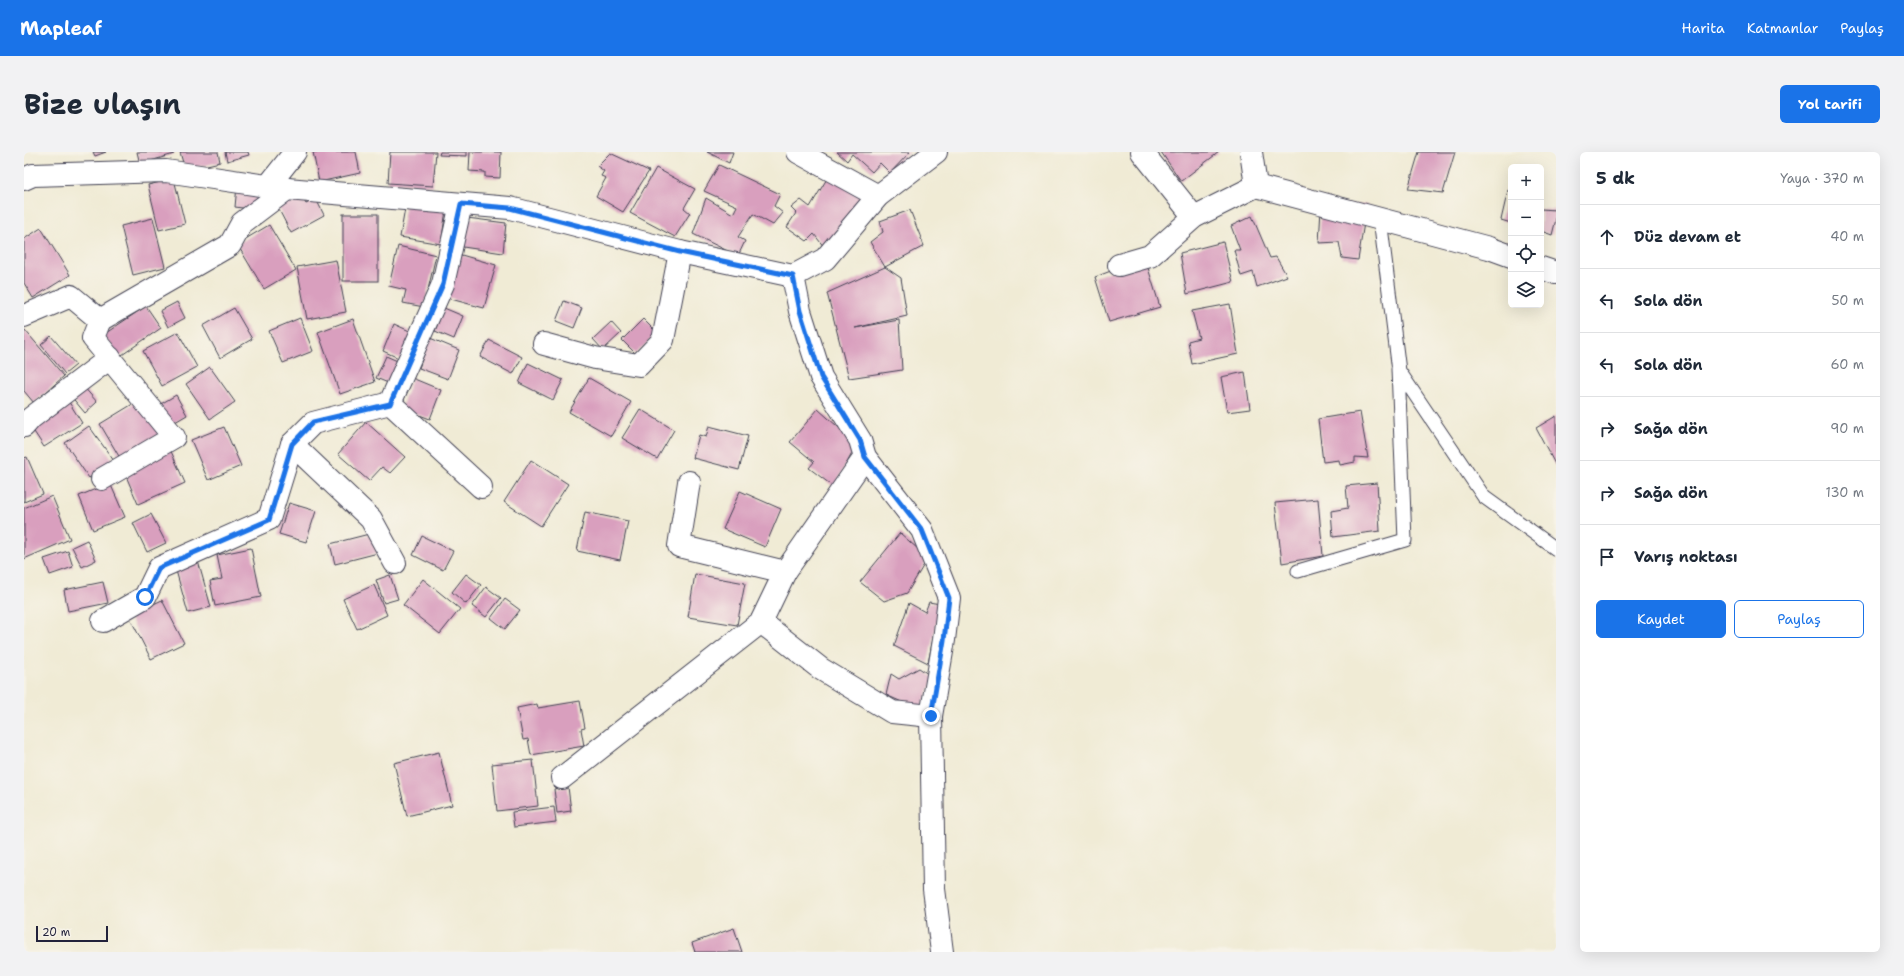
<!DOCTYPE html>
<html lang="tr">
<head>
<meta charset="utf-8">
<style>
  :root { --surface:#fff; --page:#f2f2f3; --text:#1f2937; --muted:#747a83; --line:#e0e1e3; --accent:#1a73e8 }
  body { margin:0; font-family:"Shantell Sans",sans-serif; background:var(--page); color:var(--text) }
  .controls { position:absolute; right:12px; top:12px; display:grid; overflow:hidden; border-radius:6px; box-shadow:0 4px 16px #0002 }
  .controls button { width:36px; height:36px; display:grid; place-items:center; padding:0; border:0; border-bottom:1px solid var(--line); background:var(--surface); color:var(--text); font:20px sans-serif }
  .scale { position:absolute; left:12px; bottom:10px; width:72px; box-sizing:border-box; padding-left:4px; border:2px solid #22223b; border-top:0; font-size:11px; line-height:14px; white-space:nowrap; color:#22223b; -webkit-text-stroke:3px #f7f3e8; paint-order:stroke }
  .stop { position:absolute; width:12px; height:12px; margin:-9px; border:3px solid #1a73e8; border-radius:50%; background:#fff }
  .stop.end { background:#1a73e8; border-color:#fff; box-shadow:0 1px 4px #0008 }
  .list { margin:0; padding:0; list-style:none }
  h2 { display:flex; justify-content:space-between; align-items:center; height:52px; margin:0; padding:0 16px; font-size:17px }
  h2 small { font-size:13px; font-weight:400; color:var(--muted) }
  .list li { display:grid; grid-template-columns:26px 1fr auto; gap:12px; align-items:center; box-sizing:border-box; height:64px; padding:0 16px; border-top:1px solid var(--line) }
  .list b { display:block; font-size:15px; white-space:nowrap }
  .list em { font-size:13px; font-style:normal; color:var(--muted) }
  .actions { display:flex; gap:8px; padding:12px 16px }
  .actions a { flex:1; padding:9px 0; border:1px solid var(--accent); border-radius:6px; text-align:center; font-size:14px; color:var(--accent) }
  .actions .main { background:var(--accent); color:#fff }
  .icon { flex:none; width:22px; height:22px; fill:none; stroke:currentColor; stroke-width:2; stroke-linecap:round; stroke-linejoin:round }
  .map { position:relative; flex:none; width:1532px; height:800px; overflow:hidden; border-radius:6px }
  header { display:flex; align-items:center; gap:24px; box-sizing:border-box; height:56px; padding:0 20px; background:var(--accent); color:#fff }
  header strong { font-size:19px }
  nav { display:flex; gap:22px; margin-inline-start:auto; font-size:14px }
  .intro { display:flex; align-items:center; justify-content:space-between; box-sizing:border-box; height:96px; padding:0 24px }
  h1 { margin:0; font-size:28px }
  .button { padding:10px 18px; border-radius:6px; background:var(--accent); color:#fff; font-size:14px; font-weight:700 }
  main { display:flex; gap:24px; padding:0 24px }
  aside { flex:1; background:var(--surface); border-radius:6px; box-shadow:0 4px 16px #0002 }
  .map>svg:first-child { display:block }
  .building { fill:#d99fbe }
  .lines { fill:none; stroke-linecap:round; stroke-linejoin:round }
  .service-casing { stroke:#414052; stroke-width:15 }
  .minor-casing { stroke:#414052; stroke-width:24 }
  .service { stroke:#fff; stroke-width:13 }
  .minor { stroke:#fff; stroke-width:22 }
  .route { stroke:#1a73e8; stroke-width:5 }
</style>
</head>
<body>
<header>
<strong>Mapleaf</strong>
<nav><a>Harita</a><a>Katmanlar</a><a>Paylaş</a></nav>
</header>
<div class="intro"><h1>Bize ulaşın</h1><a class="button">Yol tarifi</a></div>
<main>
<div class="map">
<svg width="1532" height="800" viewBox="0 0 1532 800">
  <rect width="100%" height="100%" fill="#f7f3e8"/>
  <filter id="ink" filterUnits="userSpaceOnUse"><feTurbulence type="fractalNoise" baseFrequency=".025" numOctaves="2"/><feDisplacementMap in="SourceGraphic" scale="8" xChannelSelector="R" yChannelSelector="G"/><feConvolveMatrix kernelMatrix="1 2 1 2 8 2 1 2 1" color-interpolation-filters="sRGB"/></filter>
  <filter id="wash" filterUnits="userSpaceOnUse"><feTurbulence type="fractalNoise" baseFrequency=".012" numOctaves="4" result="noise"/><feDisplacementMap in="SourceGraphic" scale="16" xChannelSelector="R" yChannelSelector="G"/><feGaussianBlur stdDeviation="0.9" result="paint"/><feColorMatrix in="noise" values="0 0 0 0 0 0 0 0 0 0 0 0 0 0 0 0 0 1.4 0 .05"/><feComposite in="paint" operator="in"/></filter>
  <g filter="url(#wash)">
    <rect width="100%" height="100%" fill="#f0ebd5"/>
    <g id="blocks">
      <g class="building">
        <polygon points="69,0 82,0 71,4"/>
        <polygon points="113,0 149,0 150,2 116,12"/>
        <polygon points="156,0 194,0 196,10 161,18"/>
        <polygon points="201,0 224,0 225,3 203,9"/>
        <polygon points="289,0 332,0 336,21 295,30"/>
        <polygon points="366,0 412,0 409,34 364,31"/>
        <polygon points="416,0 443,0 443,4 415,3"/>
        <polygon points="446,0 477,0 476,26 461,25 461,20 445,19"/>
        <polygon points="683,0 709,0 705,11"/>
        <polygon points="813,0 886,0 866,21 856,11 848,20 828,2 823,9"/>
        <polygon points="1137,0 1195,0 1157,29"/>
        <polygon points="1395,0 1431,0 1419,41 1384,37"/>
        <polygon points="586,1 625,19 599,60 572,44 582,26 577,24 580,19 573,14"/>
        <polygon points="695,13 756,42 750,54 759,61 749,73 729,62 714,85 721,89 714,104 669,82 682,46 709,62 713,54 680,39"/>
        <polygon points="632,16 671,37 660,56 666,61 651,85 606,61"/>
        <polygon points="804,25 847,45 800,95 790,82 783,89 763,75 772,61 767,56 777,48 786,55"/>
        <polygon points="150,27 161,72 135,78 124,33"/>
        <polygon points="213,34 243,38 226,57 211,55"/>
        <polygon points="1484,38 1487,38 1487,71 1477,68"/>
        <polygon points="276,42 282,52 292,47 300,63 267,81 253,54"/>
        <polygon points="382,51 422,58 417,92 376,85"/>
        <polygon points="1343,52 1334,108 1318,106 1315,90 1295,91 1297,57"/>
        <polygon points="1517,57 1532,58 1532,67 1528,83 1517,79"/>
        <polygon points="886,58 900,94 861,115 877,126 883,164 831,176 875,168 878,218 825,226 803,141 861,115 846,90 859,80 856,69"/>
        <rect x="319" y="62" width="35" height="67"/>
        <polygon points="1228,64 1246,106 1252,105 1263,124 1233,135 1229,120 1217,124 1210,98 1216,98 1207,74"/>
        <polygon points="129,66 141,115 109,123 97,74"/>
        <polygon points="443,66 482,71 479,101 439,95"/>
        <polygon points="245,73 272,118 240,137 213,92"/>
        <polygon points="17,76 46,123 9,146 0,131 0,87"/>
        <polygon points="1199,90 1209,130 1163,142 1156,101"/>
        <polygon points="374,94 412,103 400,155 379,151 382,138 365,134"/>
        <polygon points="434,102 472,113 460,156 423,146"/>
        <polygon points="1121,106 1136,155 1085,170 1071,125"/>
        <polygon points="312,108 322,160 283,167 273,115"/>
        <polygon points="540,149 558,156 550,176 532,169"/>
        <polygon points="153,150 161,166 144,175 136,159"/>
        <polygon points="1206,152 1214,202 1168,212 1164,189 1175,186 1168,159"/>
        <polygon points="122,154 137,176 95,205 79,183"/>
        <polygon points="210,156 228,187 196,206 179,174"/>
        <polygon points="420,156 439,164 430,187 411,179"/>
        <polygon points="276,166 289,199 259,211 245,179"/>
        <polygon points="329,167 351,230 316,242 294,180"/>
        <polygon points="619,167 633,181 612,202 598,188"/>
        <polygon points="587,170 597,181 579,198 569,187"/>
        <polygon points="370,172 390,181 379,208 359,199"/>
        <polygon points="0,177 40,224 10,251 0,239"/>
        <polygon points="154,180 173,215 138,234 119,199"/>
        <polygon points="27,184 52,213 41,222 17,193"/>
        <polygon points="406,186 435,198 424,227 395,216"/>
        <polygon points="465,188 498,205 489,222 456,205"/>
        <polygon points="362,204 378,211 369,233 352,226"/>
        <polygon points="504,211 539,228 529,248 495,231"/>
        <polygon points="186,215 211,250 186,267 162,232"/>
        <polygon points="1221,220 1226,257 1203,260 1197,225"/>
        <polygon points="388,226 417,238 406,267 377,256"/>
        <polygon points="565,226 607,250 587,284 545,260"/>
        <polygon points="58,233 73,250 61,261 46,243"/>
        <polygon points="152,243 163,263 146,273 135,253"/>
        <polygon points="43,247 58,271 20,295 5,272"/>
        <polygon points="117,247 138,281 96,306 76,272"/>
        <polygon points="616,257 650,278 633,307 598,286"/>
        <polygon points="794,257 833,292 810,335 785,316 790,310 766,290"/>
        <polygon points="1336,260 1344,306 1331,305 1331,310 1316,313 1315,308 1299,310 1294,267"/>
        <polygon points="1532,264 1532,314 1512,276"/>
        <polygon points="342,270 381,305 366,321 358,315 345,329 314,302"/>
        <polygon points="65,274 90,309 65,326 41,291"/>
        <polygon points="685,274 724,284 715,318 669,306 675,283 682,285"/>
        <polygon points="200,275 217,314 184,328 167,288"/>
        <polygon points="146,297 161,331 114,352 99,317"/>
        <polygon points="3,305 19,342 0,350 0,306"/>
        <polygon points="507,308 544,332 517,374 480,350"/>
        <polygon points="86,331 101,365 69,378 55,344"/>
        <polygon points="1353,331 1356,379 1309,385 1307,359 1324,356 1322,334"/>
        <polygon points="716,339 757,357 741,395 699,377"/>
        <polygon points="28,344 46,387 0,407 0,356"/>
        <polygon points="1294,347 1299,404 1258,411 1251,351"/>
        <polygon points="265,351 292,359 282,390 255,382"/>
        <polygon points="561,360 604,369 596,408 553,399"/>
        <polygon points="127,362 142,391 123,400 109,371"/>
        <polygon points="349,381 354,401 311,412 306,392"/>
        <polygon points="876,381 904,406 883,441 860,449 836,430"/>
        <polygon points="398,384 429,399 419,418 389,403"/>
        <polygon points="63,388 72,408 58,415 48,395"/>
        <polygon points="227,396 237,445 191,454 186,429 198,427 193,403"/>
        <polygon points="44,399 49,415 26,423 20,407"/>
        <polygon points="174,409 187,455 164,461 151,415"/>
        <polygon points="442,422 457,433 442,452 428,440"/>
        <polygon points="671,422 721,431 713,473 664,465"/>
        <polygon points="366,423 374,447 360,451 352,428"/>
        <polygon points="399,427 436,457 416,482 379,453"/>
        <polygon points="79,430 84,451 44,459 40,438"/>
        <polygon points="350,433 363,463 333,477 319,447"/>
        <polygon points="462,435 477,446 462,465 448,454"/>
        <polygon points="481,447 496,458 481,477 467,466"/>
        <polygon points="138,448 160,491 127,507 105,464"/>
        <polygon points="905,450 916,452 904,511 870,494 885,451 901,460"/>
        <polygon points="895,516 910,526 896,558 862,543 867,522 875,527"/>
        <polygon points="556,549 561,576 557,577 560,594 507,603 504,587 499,588 493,556 513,552 514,556"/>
        <polygon points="415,600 428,653 383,664 370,611"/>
        <polygon points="509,608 514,654 473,659 468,612"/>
        <polygon points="544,635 547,659 533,661 530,637"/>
        <polygon points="530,655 532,670 490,675 488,660"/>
        <polygon points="710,776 718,800 671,800 668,791"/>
      </g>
    </g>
  </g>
  <g filter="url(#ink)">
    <use href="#blocks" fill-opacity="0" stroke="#414052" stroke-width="1"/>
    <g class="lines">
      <g class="service-casing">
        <g id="service">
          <polyline points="1356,67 1375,219 1460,345 1532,397"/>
          <polyline points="1274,419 1381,388 1374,217"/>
        </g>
      </g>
      <g class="minor-casing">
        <g id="minor">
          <polyline points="774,0 854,44"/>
          <polyline points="1118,0 1170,65"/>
          <polyline points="0,27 9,23 142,19 263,37 486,56 656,100 769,124 801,107 854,44 912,0"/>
          <polyline points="244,34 271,0"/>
          <polyline points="1232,34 1465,96 1487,104"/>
          <polyline points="1095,113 1126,104 1170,65 1232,34 1227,0"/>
          <polyline points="1517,116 1532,121"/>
          <polyline points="769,124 776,159 797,225 836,288 841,305 898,378 925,446 920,488 907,564 910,737 918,800"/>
          <polyline points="0,164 47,144 76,168 206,93 218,71 263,37"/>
          <polyline points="76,168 69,186 150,285 78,327"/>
          <polyline points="520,192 571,206 615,213 639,188 656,100"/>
          <polyline points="366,251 457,335"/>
          <polyline points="0,274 7,266 86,206"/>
          <polyline points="268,292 347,367 371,411"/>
          <polyline points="665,330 655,394 761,420"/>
          <polyline points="79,469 121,445 135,416 245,367 268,292 289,271 366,251 419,132 437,52"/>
          <polyline points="737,470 797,517 868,560 907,564"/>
          <polyline points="538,626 737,470 761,420 841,305"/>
        </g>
      </g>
      <use href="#service" class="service"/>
      <use href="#minor" class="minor"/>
    </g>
  </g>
  <g class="lines" filter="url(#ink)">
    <polyline class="route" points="121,445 135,416 245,368 268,292 289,270 366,252 419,132 437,52 486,56 656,100 769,124 776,159 797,225 836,288 841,305 898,378 925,446 920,488 907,564"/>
  </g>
</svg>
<div class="controls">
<button>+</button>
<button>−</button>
<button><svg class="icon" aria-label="locate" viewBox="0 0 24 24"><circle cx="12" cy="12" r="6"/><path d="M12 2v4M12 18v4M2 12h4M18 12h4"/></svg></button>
<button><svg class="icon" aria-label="layers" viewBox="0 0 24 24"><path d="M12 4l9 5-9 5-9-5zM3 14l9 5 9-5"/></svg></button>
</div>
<div class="scale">20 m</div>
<div class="stop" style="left:121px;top:445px"></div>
<div class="stop end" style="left:907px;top:564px"></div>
</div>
<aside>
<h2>5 dk<small>Yaya · 370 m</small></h2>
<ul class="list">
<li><svg class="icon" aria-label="ahead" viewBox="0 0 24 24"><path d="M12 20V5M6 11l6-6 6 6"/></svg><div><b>Düz devam et</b></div><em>40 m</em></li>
<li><svg class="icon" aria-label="left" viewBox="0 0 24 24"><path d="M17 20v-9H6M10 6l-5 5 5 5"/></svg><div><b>Sola dön</b></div><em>50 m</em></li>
<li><svg class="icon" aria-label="left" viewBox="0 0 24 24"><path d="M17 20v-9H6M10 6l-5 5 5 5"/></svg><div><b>Sola dön</b></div><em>60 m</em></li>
<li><svg class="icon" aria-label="right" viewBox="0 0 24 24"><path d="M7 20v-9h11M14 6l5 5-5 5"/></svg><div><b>Sağa dön</b></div><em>90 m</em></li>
<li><svg class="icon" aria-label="right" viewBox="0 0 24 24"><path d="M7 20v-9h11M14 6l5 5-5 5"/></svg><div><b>Sağa dön</b></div><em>130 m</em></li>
<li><svg class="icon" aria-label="arrive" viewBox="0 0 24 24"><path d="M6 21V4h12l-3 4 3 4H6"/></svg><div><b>Varış noktası</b></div></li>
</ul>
<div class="actions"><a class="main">Kaydet</a><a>Paylaş</a></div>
</aside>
</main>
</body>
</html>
